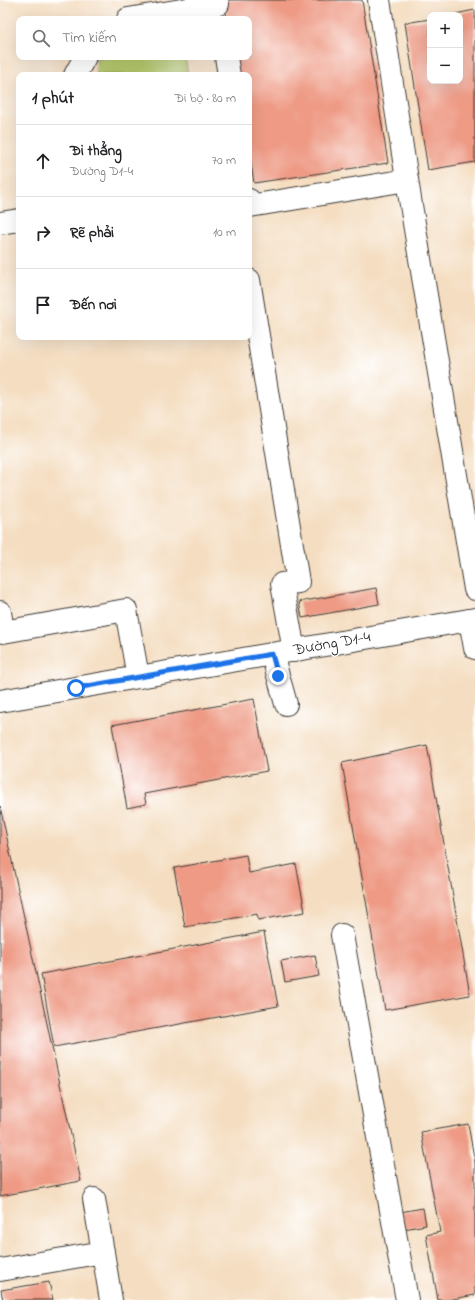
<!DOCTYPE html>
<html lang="vi">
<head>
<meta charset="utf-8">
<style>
  :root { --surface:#fff; --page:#f6f6f6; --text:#202124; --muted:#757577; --line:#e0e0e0 }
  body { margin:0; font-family:"Indie Flower",sans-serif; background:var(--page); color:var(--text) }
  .controls { position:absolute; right:12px; top:12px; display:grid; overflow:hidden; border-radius:8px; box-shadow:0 4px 16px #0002 }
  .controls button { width:36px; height:36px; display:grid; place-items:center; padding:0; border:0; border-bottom:1px solid var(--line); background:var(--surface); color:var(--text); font:20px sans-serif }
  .stop { position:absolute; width:12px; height:12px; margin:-9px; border:3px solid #1a73e8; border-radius:50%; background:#fff }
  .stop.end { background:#1a73e8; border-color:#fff; box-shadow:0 1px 4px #0008 }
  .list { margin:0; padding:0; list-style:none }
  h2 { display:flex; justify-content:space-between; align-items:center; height:52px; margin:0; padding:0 16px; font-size:17px }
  h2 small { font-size:13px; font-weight:400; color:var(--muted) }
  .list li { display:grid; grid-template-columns:26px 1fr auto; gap:12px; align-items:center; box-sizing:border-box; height:72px; padding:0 16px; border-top:1px solid var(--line) }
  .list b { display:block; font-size:15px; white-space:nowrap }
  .list p { margin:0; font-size:13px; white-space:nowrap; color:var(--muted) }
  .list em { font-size:13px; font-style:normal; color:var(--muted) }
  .icon { flex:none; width:22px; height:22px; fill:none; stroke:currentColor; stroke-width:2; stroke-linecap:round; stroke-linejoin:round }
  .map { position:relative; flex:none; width:475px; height:1300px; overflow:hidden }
  .search { position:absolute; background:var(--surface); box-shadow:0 4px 16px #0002; left:16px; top:16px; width:236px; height:44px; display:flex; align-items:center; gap:10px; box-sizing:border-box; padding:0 14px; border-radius:8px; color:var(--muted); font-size:15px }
  .panel { position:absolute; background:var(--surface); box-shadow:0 4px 16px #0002; left:16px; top:72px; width:236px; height:268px; border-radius:8px }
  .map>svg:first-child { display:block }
  .green { fill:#b4c86c; stroke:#687244 }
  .building { fill:#ee9a84 }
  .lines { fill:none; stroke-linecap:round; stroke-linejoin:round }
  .minor-casing { stroke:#3c3935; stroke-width:24 }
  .minor { stroke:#fff; stroke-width:22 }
  .route { stroke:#1a73e8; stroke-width:5 }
  .labels { text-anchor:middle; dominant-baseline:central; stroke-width:3; stroke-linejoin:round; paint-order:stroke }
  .street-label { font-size:16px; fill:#1c1c1c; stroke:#fff }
</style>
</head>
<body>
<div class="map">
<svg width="475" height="1300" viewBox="0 0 475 1300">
  <rect width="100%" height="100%" fill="#fff"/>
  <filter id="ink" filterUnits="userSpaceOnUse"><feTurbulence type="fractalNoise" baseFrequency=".025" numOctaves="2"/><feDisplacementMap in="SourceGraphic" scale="8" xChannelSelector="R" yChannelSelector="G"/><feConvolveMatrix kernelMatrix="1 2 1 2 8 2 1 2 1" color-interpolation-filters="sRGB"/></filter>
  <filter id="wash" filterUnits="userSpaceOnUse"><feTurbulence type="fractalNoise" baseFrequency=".012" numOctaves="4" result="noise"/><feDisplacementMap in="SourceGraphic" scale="16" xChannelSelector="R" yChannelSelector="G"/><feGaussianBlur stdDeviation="0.9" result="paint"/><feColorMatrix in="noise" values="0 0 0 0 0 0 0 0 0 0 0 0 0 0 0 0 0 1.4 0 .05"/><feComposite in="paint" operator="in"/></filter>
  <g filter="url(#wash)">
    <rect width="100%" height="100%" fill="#f4ddc0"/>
    <polygon class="green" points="97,57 185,57 188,75 97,75 96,70"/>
    <g id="blocks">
      <g class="building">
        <polygon points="224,0 362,0 388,163 254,183 249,150 249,75 237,75 234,57 249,57 249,19 227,19"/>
        <polygon points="475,10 475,162 428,170 405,23 430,19 430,81 460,81 460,15 455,14"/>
        <polygon points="376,588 379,604 302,618 299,602"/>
        <polygon points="254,699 267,771 144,794 146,804 127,808 112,725"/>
        <polygon points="427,745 470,995 385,1010 342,763"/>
        <polygon points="0,806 81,1181 0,1196"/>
        <polygon points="246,855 249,873 296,864 305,912 258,920 257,914 185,927 174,868"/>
        <polygon points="264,932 278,1006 54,1047 41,974"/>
        <polygon points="315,955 319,976 285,982 281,961"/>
        <polygon points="468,1124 475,1163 475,1295 447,1300 438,1300 426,1235 440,1232 421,1132"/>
        <polygon points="423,1208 426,1225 404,1229 400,1212"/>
        <polygon points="49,1282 53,1300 3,1300 1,1290"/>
      </g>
    </g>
  </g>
  <g filter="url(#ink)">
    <use href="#blocks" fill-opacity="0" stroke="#3c3935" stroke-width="1"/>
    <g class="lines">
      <g class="minor-casing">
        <g id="minor">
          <polyline points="379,0 411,205 475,589"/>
          <polyline points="128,19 218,4"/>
          <polyline points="226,57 229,75"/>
          <polyline points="75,75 85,57"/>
          <polyline points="249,200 250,206 407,180"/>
          <polyline points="0,223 19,220"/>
          <polyline points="249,280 298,582 282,584 294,651"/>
          <polyline points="0,612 3,632 126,610 138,677"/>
          <polyline points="470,620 475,648"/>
          <polyline points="272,654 286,704"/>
          <polyline points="0,701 475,619"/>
          <polyline points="342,935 407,1300"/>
          <polyline points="94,1199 111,1300"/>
          <polyline points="0,1270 103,1252"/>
        </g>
      </g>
      <use href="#minor" class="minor"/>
    </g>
  </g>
  <g class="lines" filter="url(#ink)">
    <polyline class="route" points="76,688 272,654 278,676"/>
  </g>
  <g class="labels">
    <g class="street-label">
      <text transform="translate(332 644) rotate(-10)">Đường D1-4</text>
    </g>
  </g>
</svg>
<div class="controls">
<button>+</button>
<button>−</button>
</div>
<div class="stop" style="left:76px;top:688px"></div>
<div class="stop end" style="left:278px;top:676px"></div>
<div class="search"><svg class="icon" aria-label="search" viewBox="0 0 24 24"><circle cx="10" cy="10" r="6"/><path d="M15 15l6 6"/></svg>Tìm kiếm</div>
<section class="panel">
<h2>1 phút<small>Đi bộ · 80 m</small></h2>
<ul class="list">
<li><svg class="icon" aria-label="ahead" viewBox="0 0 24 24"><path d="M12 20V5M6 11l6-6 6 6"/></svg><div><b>Đi thẳng</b><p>Đường D1-4</p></div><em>70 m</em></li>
<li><svg class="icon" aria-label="right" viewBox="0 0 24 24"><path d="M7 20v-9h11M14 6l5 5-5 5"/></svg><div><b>Rẽ phải</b></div><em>10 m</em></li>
<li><svg class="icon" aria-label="arrive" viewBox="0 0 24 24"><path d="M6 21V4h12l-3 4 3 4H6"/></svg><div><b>Đến nơi</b></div></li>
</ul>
</section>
</div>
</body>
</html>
